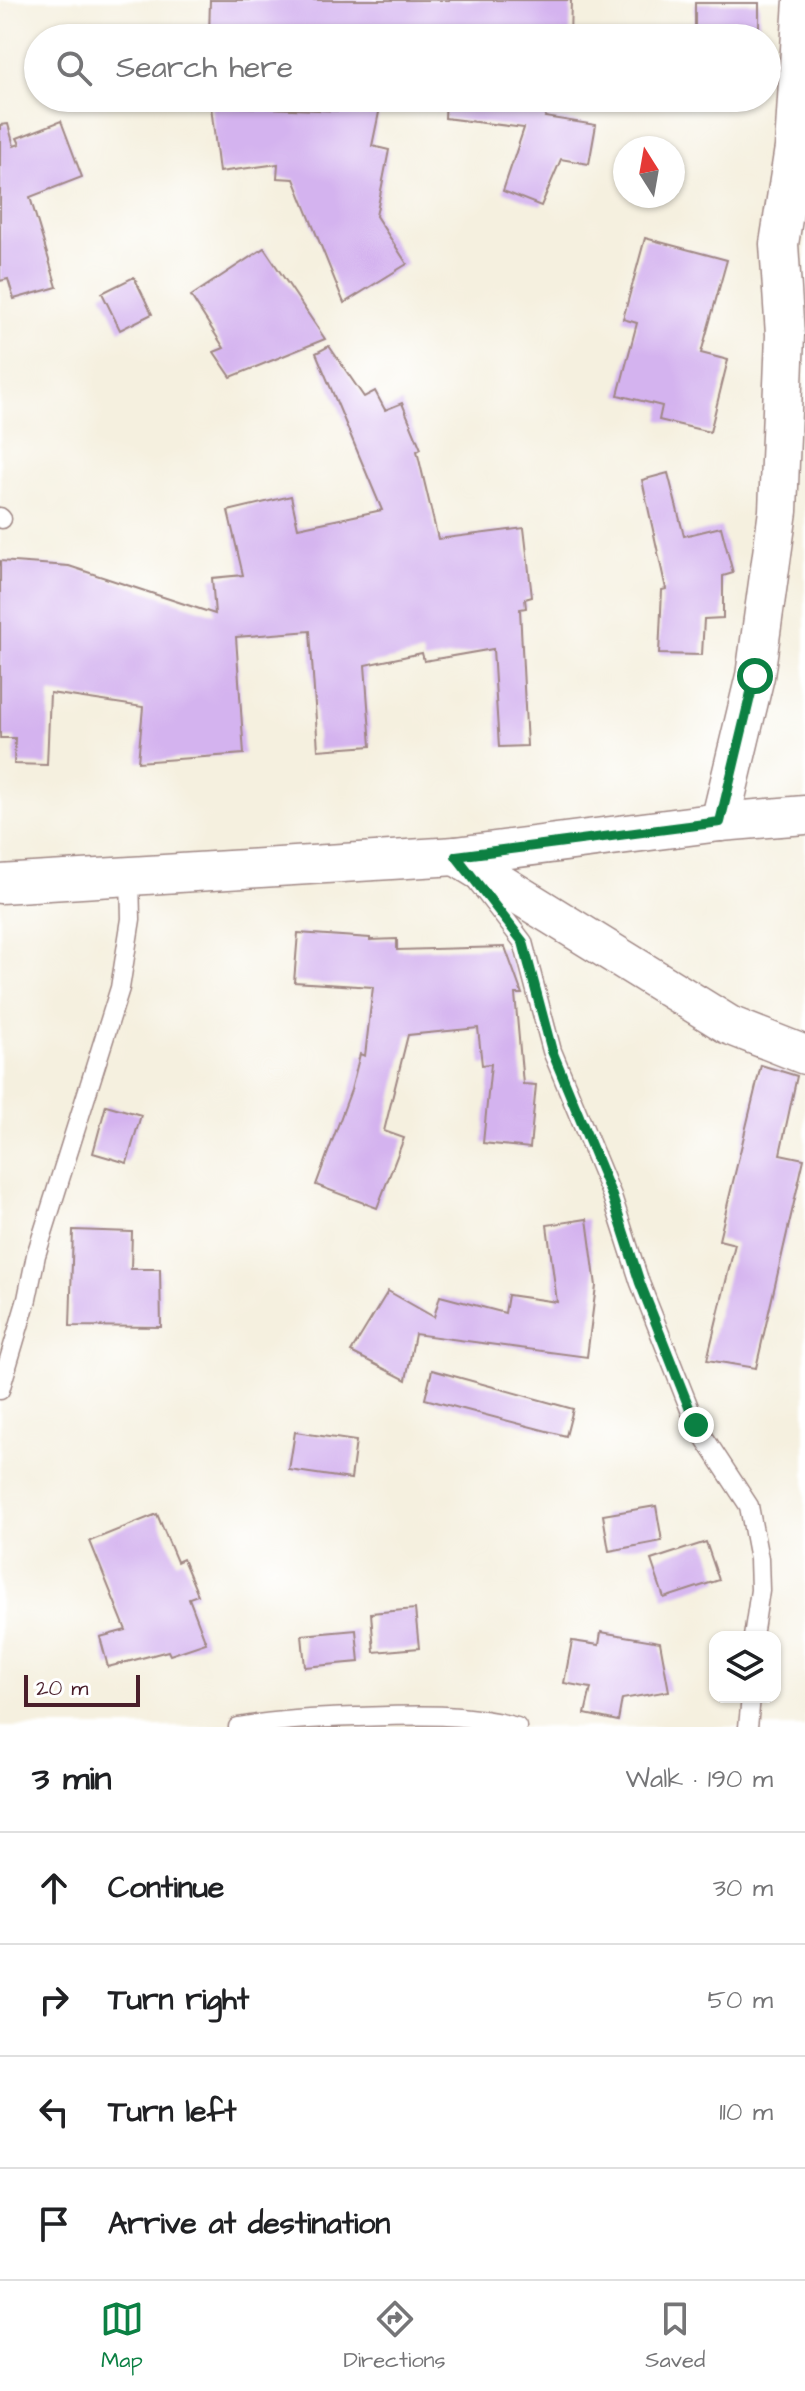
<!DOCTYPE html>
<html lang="en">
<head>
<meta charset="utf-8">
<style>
  :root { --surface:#fff; --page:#f2f2f2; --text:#202124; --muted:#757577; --line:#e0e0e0; --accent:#0b8043 }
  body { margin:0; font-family:"Architects Daughter",sans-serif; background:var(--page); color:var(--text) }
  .controls { position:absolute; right:24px; bottom:24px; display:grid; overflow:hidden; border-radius:16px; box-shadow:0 2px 6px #0004 }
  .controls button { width:72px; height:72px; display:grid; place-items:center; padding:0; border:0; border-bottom:2px solid var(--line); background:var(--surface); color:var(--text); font:40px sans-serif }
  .compass { position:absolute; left:613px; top:136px; width:72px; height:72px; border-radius:50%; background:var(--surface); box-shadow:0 2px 6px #0004; rotate:349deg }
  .scale { position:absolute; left:24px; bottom:20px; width:116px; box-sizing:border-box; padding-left:8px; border:4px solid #4a1f2b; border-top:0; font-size:22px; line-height:28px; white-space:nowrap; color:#4a1f2b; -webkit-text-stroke:6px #fff; paint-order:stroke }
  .stop { position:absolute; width:24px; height:24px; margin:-18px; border:6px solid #0b8043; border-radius:50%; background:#fff }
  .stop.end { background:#0b8043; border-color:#fff; box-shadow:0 2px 8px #0008 }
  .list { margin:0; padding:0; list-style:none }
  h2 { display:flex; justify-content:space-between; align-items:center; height:104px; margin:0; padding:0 32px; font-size:34px }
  h2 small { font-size:26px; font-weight:400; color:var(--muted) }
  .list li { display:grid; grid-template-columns:52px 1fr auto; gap:24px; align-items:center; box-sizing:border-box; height:112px; padding:0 32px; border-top:2px solid var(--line) }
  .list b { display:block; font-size:30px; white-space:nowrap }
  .list em { font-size:26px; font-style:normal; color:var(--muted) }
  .icon { flex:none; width:44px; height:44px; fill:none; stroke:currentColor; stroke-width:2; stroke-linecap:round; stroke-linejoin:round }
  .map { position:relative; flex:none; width:805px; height:1727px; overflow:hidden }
  .search { position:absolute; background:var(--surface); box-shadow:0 2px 6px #0004; left:24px; right:24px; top:24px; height:88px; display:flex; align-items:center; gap:20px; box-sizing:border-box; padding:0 28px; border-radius:44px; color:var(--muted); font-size:30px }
  .sheet { height:552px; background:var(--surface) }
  nav { display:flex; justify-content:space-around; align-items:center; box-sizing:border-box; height:112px; border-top:2px solid var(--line); background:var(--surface); font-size:22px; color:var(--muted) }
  nav a { display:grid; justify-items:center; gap:4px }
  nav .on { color:var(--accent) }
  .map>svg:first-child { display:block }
  .building { fill:#d4b3ef }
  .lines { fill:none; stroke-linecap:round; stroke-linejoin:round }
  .lane-casing { stroke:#a08885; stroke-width:21 }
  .street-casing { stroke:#a08885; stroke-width:41 }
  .lane { stroke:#fff; stroke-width:18 }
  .street { stroke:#fff; stroke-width:38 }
  .route { stroke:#0b8043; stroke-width:10 }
</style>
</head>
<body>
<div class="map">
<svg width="805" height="1727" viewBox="0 0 805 1727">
  <rect width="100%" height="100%" fill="#fff"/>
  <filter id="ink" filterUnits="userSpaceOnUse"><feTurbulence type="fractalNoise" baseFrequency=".0125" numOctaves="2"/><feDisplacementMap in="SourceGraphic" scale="16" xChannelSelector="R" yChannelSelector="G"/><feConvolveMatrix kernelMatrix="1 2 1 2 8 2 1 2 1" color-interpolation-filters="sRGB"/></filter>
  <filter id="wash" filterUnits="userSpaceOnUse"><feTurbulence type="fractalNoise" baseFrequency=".006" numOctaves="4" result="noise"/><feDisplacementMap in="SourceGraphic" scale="32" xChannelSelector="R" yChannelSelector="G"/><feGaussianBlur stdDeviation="1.8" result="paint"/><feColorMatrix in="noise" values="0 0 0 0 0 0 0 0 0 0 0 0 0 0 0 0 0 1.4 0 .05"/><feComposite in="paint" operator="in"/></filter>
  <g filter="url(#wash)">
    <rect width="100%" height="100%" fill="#f5f0df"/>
    <g id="blocks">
      <g class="building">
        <polygon points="210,0 571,0 570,38 209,38"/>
        <rect x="695" y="3" width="64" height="35"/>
        <polygon points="210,98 240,98 241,107 344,111 346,98 382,98 372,146 389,150 376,216 407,264 344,303 294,179 277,178 278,164 219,172"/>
        <polygon points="446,98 550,98 545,117 596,125 589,164 561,159 541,206 503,191 524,128 445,118"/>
        <polygon points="61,121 82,177 30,197 57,287 14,299 8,279 0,281 0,125 8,124 14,146 20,144 17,138"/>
        <polygon points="645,238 727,260 701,353 728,360 710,432 659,420 662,406 618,395 637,323 623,319"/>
        <polygon points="264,248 325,339 231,377 214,352 224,348 191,296"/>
        <polygon points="134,277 152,314 120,330 102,293"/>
        <polygon points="329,346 364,397 375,391 385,410 402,403 421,449 417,451 438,539 524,528 532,597 525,599 526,608 520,609 527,746 499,747 493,649 424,661 422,653 365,665 371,746 318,750 310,631 236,637 244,754 138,762 143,707 50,693 47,765 14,764 15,738 0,738 0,561 69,566 215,614 212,578 243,575 228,511 291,496 298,528 382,510 316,353"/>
        <polygon points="668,473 684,536 721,527 733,573 723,576 723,618 704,619 702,655 659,654 662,590 666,589 642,480"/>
        <polygon points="298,933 370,938 370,940 397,939 397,950 505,947 522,994 515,994 523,1084 536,1085 530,1148 483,1143 491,1064 482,1065 478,1028 408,1035 384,1131 404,1138 377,1208 316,1185 351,1090 360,1054 365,1056 373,987 294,982"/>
        <polygon points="761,1065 797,1076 780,1154 804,1159 756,1368 707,1360 735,1244 719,1240"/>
        <polygon points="106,1105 141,1115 127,1163 93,1153"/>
        <polygon points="587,1219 596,1286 587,1357 415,1334 406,1380 351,1352 388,1291 434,1317 440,1296 505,1313 508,1295 557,1302 547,1225"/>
        <polygon points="73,1230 132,1232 131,1269 160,1269 161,1327 70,1326"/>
        <polygon points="432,1370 573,1409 566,1436 425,1399"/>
        <polygon points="295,1432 356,1441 351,1479 289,1470"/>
        <polygon points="656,1506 662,1541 609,1551 603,1515"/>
        <polygon points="157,1514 177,1562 183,1559 198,1595 189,1598 206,1643 170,1655 168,1651 108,1667 100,1637 126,1630 90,1541"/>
        <polygon points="706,1542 719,1580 664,1598 651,1560"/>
        <polygon points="415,1609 419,1648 374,1652 371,1613"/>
        <polygon points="356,1630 359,1662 305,1667 302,1635"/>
        <polygon points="601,1632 660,1642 669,1691 622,1699 618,1721 585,1714 591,1688 564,1683 572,1641 599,1645"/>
      </g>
    </g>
  </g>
  <g filter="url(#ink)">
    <use href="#blocks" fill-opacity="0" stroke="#a08885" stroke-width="2"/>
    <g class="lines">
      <g class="lane-casing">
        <g id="lane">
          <polyline points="0,517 2,519"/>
          <polyline points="478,883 523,942 552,1051 612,1196 640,1283 696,1425 749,1506 759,1559 760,1590 753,1637"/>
          <polyline points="0,1390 27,1299 36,1255 120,988 131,919 130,874"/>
          <path d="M238,1727C277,1720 316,1718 356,1717C410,1715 464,1712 517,1727"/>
          <polyline points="748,1727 751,1697"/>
        </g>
      </g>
      <g class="street-casing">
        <g id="street">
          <polyline points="720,822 755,676 778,511 785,335 779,244 794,148 803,0"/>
          <polyline points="456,856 729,1025 805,1055"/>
          <polyline points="0,884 456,856 720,822 805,815"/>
        </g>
      </g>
      <use href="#lane" class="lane"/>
      <use href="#street" class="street"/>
    </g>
  </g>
  <g class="lines" filter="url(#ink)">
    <polyline class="route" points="696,1425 640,1283 612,1196 552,1051 523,942 456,856 720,822 755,676"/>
  </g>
</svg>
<div class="controls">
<button><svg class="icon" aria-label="layers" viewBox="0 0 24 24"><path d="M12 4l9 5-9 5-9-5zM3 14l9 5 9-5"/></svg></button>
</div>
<svg class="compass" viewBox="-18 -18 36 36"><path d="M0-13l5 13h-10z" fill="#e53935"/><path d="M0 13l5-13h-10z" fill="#757577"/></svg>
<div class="scale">20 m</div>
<div class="stop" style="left:755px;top:676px"></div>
<div class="stop end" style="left:696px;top:1425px"></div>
<div class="search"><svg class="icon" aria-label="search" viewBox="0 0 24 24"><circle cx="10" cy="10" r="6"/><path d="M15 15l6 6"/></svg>Search here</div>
</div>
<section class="sheet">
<h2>3 min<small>Walk · 190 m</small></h2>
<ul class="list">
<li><svg class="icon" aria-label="ahead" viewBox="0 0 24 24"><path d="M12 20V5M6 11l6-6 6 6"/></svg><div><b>Continue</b></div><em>30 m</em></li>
<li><svg class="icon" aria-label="right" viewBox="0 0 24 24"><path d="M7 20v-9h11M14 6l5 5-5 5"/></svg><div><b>Turn right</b></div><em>50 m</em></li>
<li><svg class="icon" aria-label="left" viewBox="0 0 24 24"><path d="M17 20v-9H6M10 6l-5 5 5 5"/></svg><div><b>Turn left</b></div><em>110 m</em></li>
<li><svg class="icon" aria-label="arrive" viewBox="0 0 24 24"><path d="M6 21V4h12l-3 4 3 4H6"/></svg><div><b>Arrive at destination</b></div></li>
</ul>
</section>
<nav>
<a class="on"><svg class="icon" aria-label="map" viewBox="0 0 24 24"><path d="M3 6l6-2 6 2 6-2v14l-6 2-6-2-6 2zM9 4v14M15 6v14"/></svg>Map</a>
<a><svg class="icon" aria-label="directions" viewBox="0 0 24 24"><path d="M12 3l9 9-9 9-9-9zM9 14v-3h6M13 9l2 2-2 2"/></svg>Directions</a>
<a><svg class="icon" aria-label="saved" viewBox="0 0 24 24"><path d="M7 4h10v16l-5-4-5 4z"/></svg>Saved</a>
</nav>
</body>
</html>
